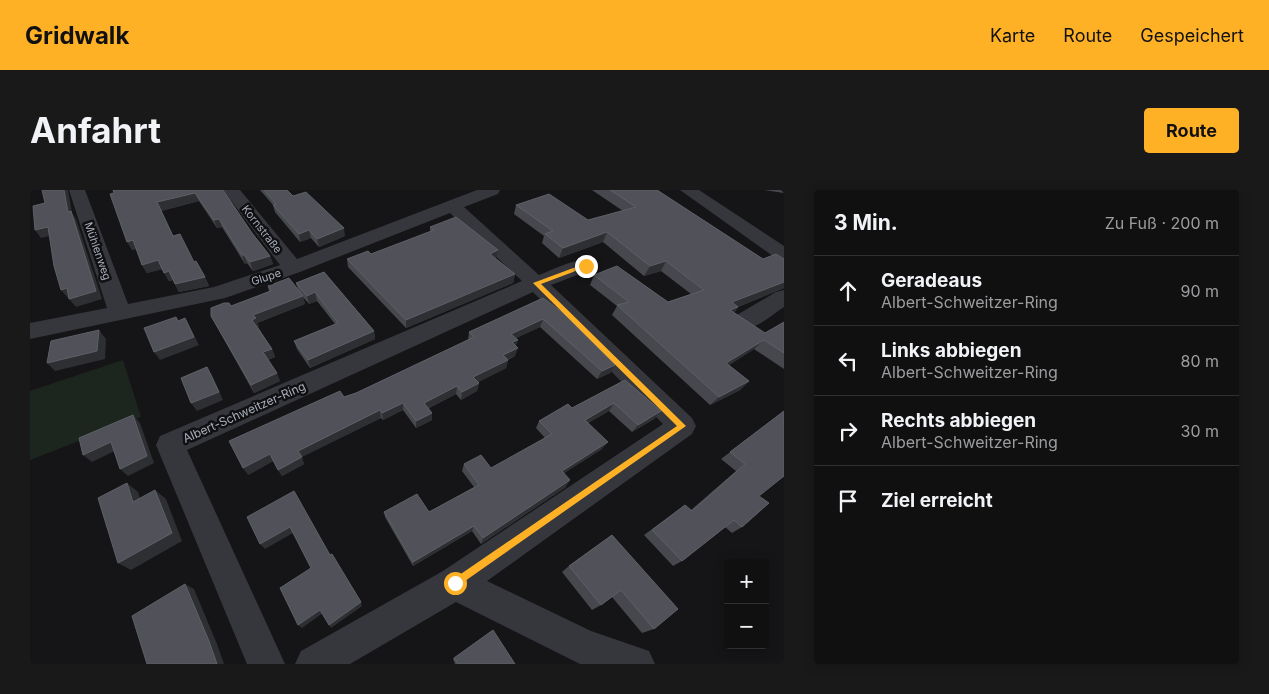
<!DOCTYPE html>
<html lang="de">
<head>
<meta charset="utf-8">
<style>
  :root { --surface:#101011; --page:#19191a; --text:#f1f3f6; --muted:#9c9d9f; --line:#303031; --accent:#ffb126 }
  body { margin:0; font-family:Inter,sans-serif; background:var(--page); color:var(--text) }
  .controls { position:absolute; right:15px; bottom:15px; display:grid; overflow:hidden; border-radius:5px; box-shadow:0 2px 12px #0003 }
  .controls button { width:45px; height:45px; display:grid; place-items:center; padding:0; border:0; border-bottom:1px solid var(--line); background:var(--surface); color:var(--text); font:25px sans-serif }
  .stop { position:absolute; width:15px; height:15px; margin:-11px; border:4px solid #ffb126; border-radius:50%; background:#fff }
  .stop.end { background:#ffb126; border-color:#fff; box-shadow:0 1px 5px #0008 }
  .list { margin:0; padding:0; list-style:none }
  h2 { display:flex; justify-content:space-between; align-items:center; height:65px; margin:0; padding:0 20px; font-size:21px }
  h2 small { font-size:16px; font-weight:400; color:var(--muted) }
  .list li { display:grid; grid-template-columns:32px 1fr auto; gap:15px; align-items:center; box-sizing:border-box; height:70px; padding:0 20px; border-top:1px solid var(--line) }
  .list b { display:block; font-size:19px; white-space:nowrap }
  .list p { margin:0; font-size:16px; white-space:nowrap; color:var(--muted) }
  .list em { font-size:16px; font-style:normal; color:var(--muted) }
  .icon { flex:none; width:28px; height:28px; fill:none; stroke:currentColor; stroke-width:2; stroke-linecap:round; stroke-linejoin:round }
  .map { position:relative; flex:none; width:754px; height:474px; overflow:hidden; border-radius:5px }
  header { display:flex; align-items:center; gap:30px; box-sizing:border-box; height:70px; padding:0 25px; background:var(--accent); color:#111 }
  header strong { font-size:24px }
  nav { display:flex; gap:28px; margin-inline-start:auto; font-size:18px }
  .intro { display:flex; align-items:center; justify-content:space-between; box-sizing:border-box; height:120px; padding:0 30px }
  h1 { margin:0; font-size:35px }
  .button { padding:12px 22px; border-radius:5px; background:var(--accent); color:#111; font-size:18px; font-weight:700 }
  main { display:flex; gap:30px; padding:0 30px }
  aside { flex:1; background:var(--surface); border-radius:5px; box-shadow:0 2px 12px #0003 }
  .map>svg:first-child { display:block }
  .green { fill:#1d261e }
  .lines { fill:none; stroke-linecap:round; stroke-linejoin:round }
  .minor { fill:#36373d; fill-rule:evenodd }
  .wall { fill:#46484d }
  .shaded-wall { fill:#2e2f33 }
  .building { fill:#515259; stroke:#5e6068 }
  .route { fill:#ffb126 }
  .labels { text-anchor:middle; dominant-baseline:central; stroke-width:5; stroke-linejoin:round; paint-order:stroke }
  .far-street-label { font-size:11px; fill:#a6acb9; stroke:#101012 }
  .street-label { font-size:12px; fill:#a6acb9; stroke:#101012 }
</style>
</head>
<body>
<header>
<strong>Gridwalk</strong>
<nav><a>Karte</a><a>Route</a><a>Gespeichert</a></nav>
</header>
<div class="intro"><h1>Anfahrt</h1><a class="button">Route</a></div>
<main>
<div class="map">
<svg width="754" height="474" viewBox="0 0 754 474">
  <rect width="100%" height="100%" fill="#151517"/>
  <polygon class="green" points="93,170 111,227 0,270 0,201"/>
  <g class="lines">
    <g class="minor">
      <path d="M39,0H55L98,114L184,97L250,75L193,0H210L267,69L447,0H470L468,4L434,17L509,85C525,79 547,66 563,71L566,75L563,79L521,95L662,228L666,236L662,244L457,391L561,441L619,461L625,474H550L426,412L320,474H265L271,461L413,381L633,234L503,102L157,260L255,474H217L126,255L130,246L492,91L420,23L270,82L195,108L0,149V133L77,118Z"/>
      <polygon points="650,0 669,0 754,56 754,71 747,69"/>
      <path d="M754,100V117C740,126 723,143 705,138L702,132L705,126L746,102Z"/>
    </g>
  </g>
  <g class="wall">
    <polygon points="193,0 222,43 240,66 243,74 223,81 217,73 215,74 192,37 187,38 169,11 131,21 143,46 175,87 179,96 149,102 143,90 139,91 132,79 117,83 112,75 106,59 102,60 84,3"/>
    <polygon points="230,0 257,0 263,6 315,46 289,57 281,48 270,52 245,22 243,15"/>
    <polygon points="562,0 627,0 733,69 754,69 754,98 708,117 704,123 735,143 754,132 754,179 724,159 699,175 719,191 710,200 680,215 582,125 587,116 560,95 564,85 638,112 661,104 631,81 614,86 573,52 529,68 512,53 514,46 484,24 486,15 558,30 593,21"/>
    <polygon points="734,0 754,0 754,3"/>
    <polygon points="400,37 466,69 485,84 483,93 376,138 318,77 317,69 341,64 400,42"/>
    <polygon points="294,82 344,141 345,149 280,178 267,159 264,151 305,134 287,111 279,114 273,107 275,114 227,133 229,137 228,137 242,159 245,167 238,170 250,191 224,203 181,126 201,116 239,101 238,96 268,100 266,93"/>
    <polygon points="513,108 585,175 580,183 567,189 510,137 486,148 485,166 478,170 476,178 448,192 449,193 447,201 431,210 426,204 399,218 402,230 386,238 373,220 353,230 351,228 271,267 274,274 252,286 243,271 218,285 314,207 326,203 438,150 439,142"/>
    <polygon points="595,190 631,221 624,229 602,242 579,221 558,233 572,259 534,283 536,297 451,354 442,341 383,376 355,327 354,322 399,322 444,297 432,281 434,274 461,278 515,248 506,238 509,231 542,218"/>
    <polygon points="754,221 729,306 712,337 702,343 695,337 652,371 643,376 614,345 655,315 661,320 706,281 691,269"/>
    <polygon points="582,345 624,439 612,443 582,407 571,415 562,420 532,382 539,376"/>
    <polygon points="424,468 485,474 425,474 423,469"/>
  </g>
  <g class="shaded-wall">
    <polygon points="34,0 38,0 42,23 46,29 72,109 46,117 39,109 38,22"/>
    <polygon points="165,3 169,11 131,21 127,12"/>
    <polygon points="189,29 192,37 187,38 184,30"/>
    <polygon points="18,37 24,45 11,48 5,40"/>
    <polygon points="314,38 315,46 289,57 287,49"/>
    <polygon points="279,40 281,48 270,52 269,44"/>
    <polygon points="577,42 573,52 529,68 533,58"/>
    <polygon points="103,50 108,58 102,60 97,52"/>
    <polygon points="468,60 466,69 460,64"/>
    <polygon points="212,65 214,65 217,73 215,74"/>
    <polygon points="240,66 243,74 223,81 220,72"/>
    <polygon points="128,70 133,79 117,83 112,75"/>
    <polygon points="636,71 631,81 614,86 620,76"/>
    <polygon points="139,81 143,90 139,91 134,83"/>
    <polygon points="485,84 483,93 376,138 376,130"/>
    <polygon points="175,87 179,96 149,102 145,94"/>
    <polygon points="754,92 754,98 695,122 702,112"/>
    <polygon points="37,98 43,106 38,108 31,100"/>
    <polygon points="285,102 287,111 279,114 277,106"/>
    <polygon points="273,106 275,114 227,133 229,137 226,138 222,130 223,125"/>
    <polygon points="708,117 701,127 700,120"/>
    <polygon points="155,128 160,137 169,155 130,170 124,162"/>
    <polygon points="513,129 510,137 478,152 481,144"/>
    <polygon points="69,140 76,149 75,169 25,181 17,173"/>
    <polygon points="344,141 345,149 280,178 278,170"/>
    <polygon points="488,150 485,158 482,152"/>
    <polygon points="734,150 724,159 688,182 696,173"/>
    <polygon points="488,158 485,166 471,173 473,165"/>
    <polygon points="242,159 245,167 237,170 233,162"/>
    <polygon points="478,170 476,178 442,195 443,187"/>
    <polygon points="585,175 580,183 567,189 572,181"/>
    <polygon points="177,177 182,185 193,210 167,221 161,213"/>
    <polygon points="247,183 250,191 224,203 221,195"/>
    <polygon points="719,191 710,200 680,215 689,207"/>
    <polygon points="449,193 447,201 431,210 432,202"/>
    <polygon points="427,196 426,204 394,220 394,213"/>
    <polygon points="373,213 373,220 353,230 352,223"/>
    <polygon points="584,213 579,221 550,237 555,230"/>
    <polygon points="350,220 351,228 270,268 268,261"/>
    <polygon points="631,221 624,229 602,242 608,235"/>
    <polygon points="402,223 402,230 386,238 386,231"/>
    <polygon points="103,225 110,233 124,273 98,286 90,279"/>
    <polygon points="81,252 89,259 62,272 53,265"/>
    <polygon points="578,252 572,259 528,287 532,281"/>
    <polygon points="240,264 243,271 218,285 213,278"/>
    <polygon points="272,267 274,274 252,286 248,280"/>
    <polygon points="540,290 536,297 451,354 453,348"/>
    <polygon points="97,293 108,302 114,320 103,312"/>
    <polygon points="125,300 136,309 152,351 101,380 88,373"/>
    <polygon points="444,336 442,341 383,376 383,372"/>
    <polygon points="260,337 263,343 235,359 230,354"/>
    <polygon points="155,394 164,399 187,454 194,474 187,474"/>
    <polygon points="331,412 332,416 301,438 299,435"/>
    <polygon points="290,420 293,423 272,438 268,435"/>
  </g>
  <g class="building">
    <polygon points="12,0 34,0 38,22 41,21 66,101 39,109 37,98 31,100 24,76 18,37 5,40 3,16 15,13"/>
    <polygon points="83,0 193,0 222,43 240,66 220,72 214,65 212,65 189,29 184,30 165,3 127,12 143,46 150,44 164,72 166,71 175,87 145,94 139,81 134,83 128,70 112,75 103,50 97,52 80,4 84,3"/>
    <polygon points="234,0 257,0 263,6 276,2 314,38 287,49 279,40 269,44 243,15 246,14"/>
    <polygon points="580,0 627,0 733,69 746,64 754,69 754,92 702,112 708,117 700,120 735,143 754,132 754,163 734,150 696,173 719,191 689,207 587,115 599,112 564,85 587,76 638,112 674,100 636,71 620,76 577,42 533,58 515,44 523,41 486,15 519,4 558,30 606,17"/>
    <polygon points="426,27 468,60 460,64 485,84 376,130 317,69 338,61 341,64 404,40 400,37"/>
    <polygon points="294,82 344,141 278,170 264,151 308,133 285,102 277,106 266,93"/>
    <polygon points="259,88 273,106 223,125 226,128 222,130 242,159 233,162 247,183 221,195 181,126 181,118 194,113 199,113 201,116 241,101 238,96"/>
    <polygon points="513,108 532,122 585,175 572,181 513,129 481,144 488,150 482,152 488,158 473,165 478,170 443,187 449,193 432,202 427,196 394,213 402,223 386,231 373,213 352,223 350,220 268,261 272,267 248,280 240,264 213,278 199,251 310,201 314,207 326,203 444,147 439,142"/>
    <polygon points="146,127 148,131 155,128 164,147 124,162 114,138"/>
    <polygon points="69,140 67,161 17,173 21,151"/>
    <polygon points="177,177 189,202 161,213 151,188"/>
    <polygon points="595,190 631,221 608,235 584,213 555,230 578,252 532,281 540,290 453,348 444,336 383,372 354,322 387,304 399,322 449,295 434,274 451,265 461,278 522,244 509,231 538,214 542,218"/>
    <polygon points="754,221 754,286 729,306 739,313 712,337 704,330 652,371 622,340 655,315 662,321 715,274 700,262"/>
    <polygon points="103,225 117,266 90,279 81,252 53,265 49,248"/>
    <polygon points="97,293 103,312 125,300 142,343 88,373 68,308"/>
    <polygon points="264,301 300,365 302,364 331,412 299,435 290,420 268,435 250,398 281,378 260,337 230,354 217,327"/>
    <polygon points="582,345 648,419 624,439 591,400 571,415 539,376"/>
    <polygon points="155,394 179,451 187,474 117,474 102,426"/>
    <polygon points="463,440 485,474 428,474 424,468"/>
  </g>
  <polygon class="route" points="554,74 559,76 511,94 656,236 425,398 420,393 422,390 647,236 503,93"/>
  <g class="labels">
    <g class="far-street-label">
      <text transform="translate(232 39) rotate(52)">Kornstraße</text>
      <text transform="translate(68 61) rotate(71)">Mühlenweg</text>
      <text transform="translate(236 87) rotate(-18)">Glupe</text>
    </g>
    <g class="street-label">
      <text transform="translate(214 222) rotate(-24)">Albert-Schweitzer-Ring</text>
    </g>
  </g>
</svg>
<div class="controls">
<button>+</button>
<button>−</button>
</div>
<div class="stop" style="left:425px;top:393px"></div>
<div class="stop end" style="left:556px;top:76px"></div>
</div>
<aside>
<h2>3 Min.<small>Zu Fuß · 200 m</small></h2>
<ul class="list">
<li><svg class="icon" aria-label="ahead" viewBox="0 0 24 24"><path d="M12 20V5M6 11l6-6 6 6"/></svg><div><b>Geradeaus</b><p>Albert-Schweitzer-Ring</p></div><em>90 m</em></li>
<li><svg class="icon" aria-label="left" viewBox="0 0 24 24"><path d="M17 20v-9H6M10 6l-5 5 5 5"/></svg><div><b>Links abbiegen</b><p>Albert-Schweitzer-Ring</p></div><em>80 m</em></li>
<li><svg class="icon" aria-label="right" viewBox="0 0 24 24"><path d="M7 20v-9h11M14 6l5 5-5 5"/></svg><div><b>Rechts abbiegen</b><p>Albert-Schweitzer-Ring</p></div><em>30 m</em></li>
<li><svg class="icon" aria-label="arrive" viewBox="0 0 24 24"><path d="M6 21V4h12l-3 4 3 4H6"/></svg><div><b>Ziel erreicht</b></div></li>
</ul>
</aside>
</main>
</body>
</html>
